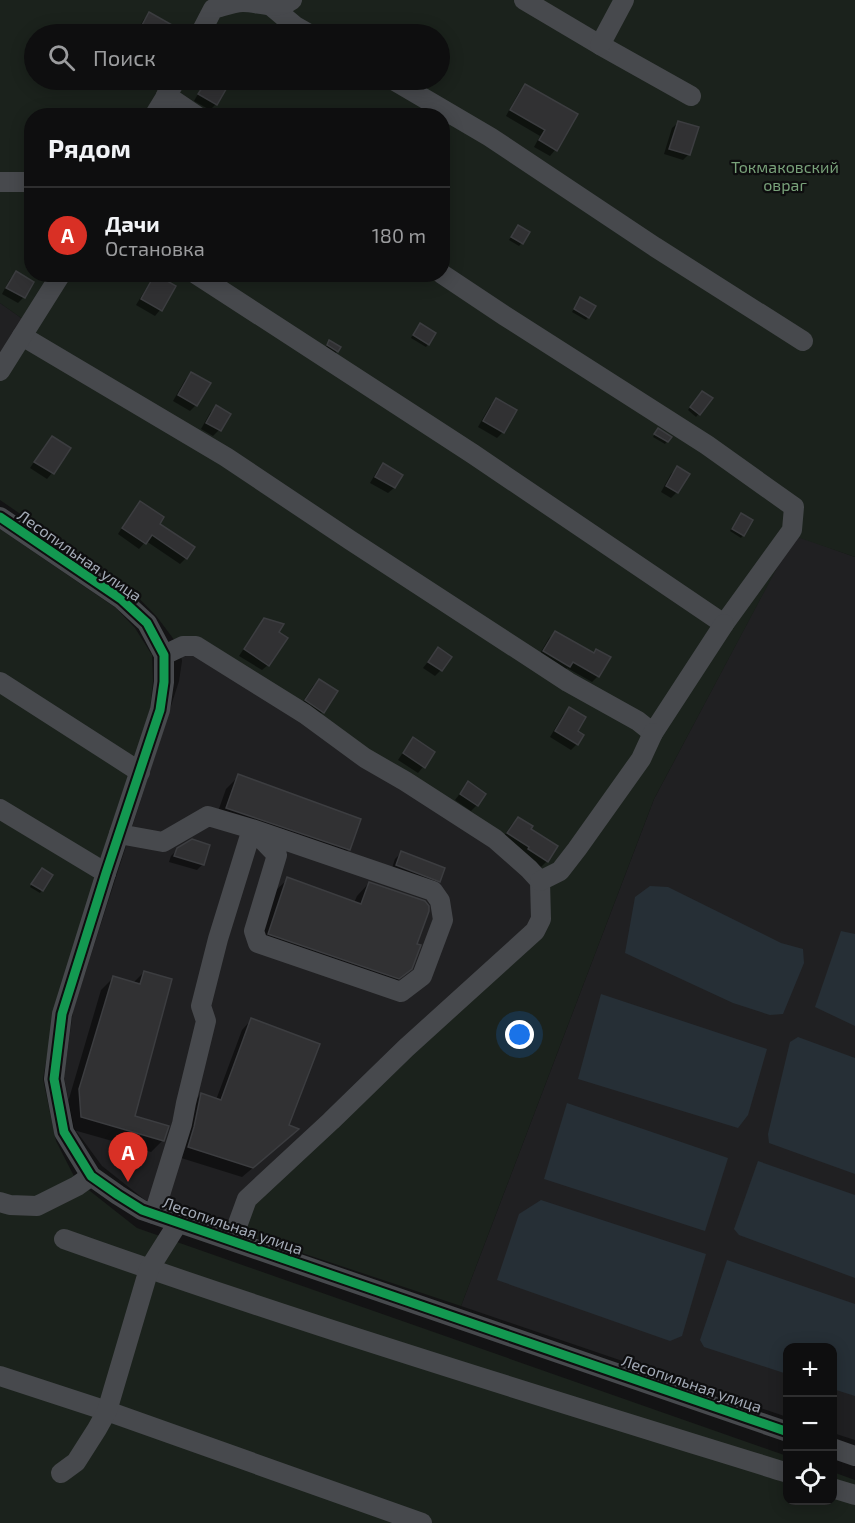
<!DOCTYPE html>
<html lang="ru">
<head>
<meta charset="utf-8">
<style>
  :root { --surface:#0e0e0f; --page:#171718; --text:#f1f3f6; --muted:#9b9c9e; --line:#2e2e2f; --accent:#d93025 }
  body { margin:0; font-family:"Exo 2",sans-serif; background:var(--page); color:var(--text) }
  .controls { position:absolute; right:18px; bottom:18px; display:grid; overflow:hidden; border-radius:12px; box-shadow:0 3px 15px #0003 }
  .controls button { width:54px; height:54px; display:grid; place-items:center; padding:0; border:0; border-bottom:2px solid var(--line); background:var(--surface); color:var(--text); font:30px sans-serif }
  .you { position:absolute; left:520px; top:1035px; width:21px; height:21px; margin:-15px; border:4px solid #fff; border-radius:50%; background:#1a73e8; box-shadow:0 0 0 9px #1a73e833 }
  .badge { display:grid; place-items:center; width:39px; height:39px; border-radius:50%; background:var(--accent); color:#fff; font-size:20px; font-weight:700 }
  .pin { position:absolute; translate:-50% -50px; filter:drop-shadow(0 2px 3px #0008) }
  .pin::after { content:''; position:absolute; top:32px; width:21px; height:18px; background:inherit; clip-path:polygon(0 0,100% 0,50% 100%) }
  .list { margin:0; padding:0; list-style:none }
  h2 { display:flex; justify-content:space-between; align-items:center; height:78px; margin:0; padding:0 24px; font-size:26px }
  h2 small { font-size:20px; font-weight:400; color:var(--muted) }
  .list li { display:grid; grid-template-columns:39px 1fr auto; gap:18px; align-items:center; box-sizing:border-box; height:96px; padding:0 24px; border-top:2px solid var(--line) }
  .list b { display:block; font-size:22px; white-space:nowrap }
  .list p { margin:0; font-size:20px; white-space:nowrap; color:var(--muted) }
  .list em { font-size:20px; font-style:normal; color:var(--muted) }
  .icon { flex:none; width:33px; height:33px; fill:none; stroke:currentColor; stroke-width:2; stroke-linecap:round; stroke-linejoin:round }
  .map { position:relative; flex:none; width:855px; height:1523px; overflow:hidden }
  .search { position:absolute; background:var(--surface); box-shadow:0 3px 15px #0003; left:24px; top:24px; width:426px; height:66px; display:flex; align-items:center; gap:15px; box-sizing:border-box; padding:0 21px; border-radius:33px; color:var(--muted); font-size:22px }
  .panel { position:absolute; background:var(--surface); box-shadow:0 3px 15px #0003; left:24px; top:108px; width:426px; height:174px; border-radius:24px }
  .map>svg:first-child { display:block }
  .built { fill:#202022 }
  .green { fill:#1b221c; fill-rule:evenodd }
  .water { fill:#262f36 }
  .shadow { fill:#0007 }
  .building { fill:#313133; stroke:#3c3d40; stroke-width:1.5 }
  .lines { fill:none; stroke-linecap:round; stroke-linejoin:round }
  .minor { stroke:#47494d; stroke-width:20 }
  .cycleway-casing { stroke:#0e0e0f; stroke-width:13 }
  .cycleway { stroke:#139951; stroke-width:9 }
  .labels { text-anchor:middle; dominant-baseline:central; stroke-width:4.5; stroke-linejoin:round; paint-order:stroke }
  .park-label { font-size:16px; fill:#79a27a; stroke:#0e0e0f }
  .street-label { font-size:16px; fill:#a3aab6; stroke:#0e0e0f }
</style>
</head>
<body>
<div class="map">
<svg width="855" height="1523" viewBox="0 0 855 1523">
  <rect width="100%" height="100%" fill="#131314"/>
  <g class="built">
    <polygon points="0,303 34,327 0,379"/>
    <polygon points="794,535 855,557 855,1440 833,1433 832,1348 788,1348 787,1417 461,1306 654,799"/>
    <polygon points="192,650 494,844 525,876 545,908 244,1193 230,1229 145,1200 102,1166 74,1128 64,1077 73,1011 179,681 182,661 180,652"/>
  </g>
  <g class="green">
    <path d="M0,0H855V557L794,536L654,799L461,1306L230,1229L243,1193L545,908L547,891L555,880L175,641L157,617L131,590L0,500V379L34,327L0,303ZM34,34H440V80H34ZM32,116H442V274H32Z"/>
    <polygon points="0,529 116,608 135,628 152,655 153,681 150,709 55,1010 43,1079 56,1141 76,1180 137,1228 787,1456 788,1500 832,1500 833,1472 855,1480 855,1523 0,1523"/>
  </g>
  <g class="water">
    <polygon points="650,886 668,887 781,943 803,949 804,963 783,1014 770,1015 733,1003 625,953 635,897"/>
    <polygon points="841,931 855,934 855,1026 815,1007"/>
    <polygon points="601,994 767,1049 748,1115 738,1128 578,1079"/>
    <polygon points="798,1037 855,1058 855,1174 769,1143 768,1134 790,1042"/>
    <polygon points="567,1103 728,1158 705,1231 544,1179"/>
    <polygon points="758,1161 855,1195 855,1278 739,1235 734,1229"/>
    <polygon points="541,1200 706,1254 682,1336 670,1341 497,1280 519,1214"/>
    <polygon points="727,1260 855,1304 855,1396 833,1389 832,1348 788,1348 787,1374 704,1347 700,1340"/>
  </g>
  <g class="shadow">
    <polygon points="150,14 174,27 170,34 135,34 144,19"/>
    <polygon points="206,80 219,80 227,84 216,104 210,110 194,101"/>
    <polygon points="525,86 555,150 550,156 534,147 540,136 506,116 519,92"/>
    <polygon points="678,123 689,154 683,160 664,154 672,128"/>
    <polygon points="518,227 522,243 519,246 509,240"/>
    <polygon points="16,273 32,282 24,297 18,303 2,294 10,279"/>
    <polygon points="156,276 160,310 155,316 136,305 150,282"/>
    <polygon points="578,302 588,317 586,320 572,312"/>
    <polygon points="417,327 428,344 426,347 411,338"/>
    <polygon points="330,342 337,351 335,354 325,348"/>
    <polygon points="191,374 196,405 190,411 173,401 185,380"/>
    <polygon points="700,395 711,399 696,417 688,410"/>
    <polygon points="496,400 503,432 497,438 478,427 490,406"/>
    <polygon points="216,407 229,414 219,430 213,436 201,429 210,413"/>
    <polygon points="656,432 670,437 665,444 653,437"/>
    <polygon points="52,438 68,449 52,473 47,479 30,468 46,444"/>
    <polygon points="383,465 394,488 388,493 370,483 377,471"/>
    <polygon points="677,468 677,492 671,498 661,492 671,474"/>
    <polygon points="140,503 186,558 180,564 146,541 139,549 118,534 134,509"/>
    <polygon points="741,515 743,535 741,538 730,531"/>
    <polygon points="265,620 277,633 268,665 262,670 239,656 259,626"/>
    <polygon points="555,633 598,676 592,682 567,668 563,672 538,657 549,638"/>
    <polygon points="438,649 450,657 441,670 435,676 423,668"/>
    <polygon points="319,680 322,712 317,718 300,706 313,686"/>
    <polygon points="569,709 576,731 577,744 571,750 550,737 563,715"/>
    <polygon points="413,739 423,767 418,773 398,760 408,745"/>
    <polygon points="239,776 349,849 336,861 215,820 226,789"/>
    <polygon points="468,783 477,805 471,811 455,800"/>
    <polygon points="518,818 529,829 556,847 547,861 541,867 523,856 502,839 512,824"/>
    <polygon points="209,846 202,865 197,870 169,862 171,856 178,849"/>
    <polygon points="401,853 438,881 433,887 391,871 395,859"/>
    <polygon points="40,872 42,890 40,893 30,887"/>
    <polygon points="288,879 354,903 357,896 369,883 416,945 411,968 398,981 255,946 275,891"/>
    <polygon points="144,972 133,1117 163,1140 151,1152 70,1129 68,1102 101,990 113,978 133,983"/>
    <polygon points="252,1019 287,1126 287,1139 242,1177 178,1157 191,1105 201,1094 216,1100 242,1030"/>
  </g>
  <g class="building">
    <polygon points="149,12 188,34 154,34 141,27"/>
    <polygon points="207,80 222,80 229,84 217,105 198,94"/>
    <polygon points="525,84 578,114 557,151 539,140 545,130 510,110"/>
    <polygon points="678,121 699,127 690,155 669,149"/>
    <polygon points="518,225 530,232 523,244 511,237"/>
    <polygon points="16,271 34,282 25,298 6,288"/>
    <polygon points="155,274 176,286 162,311 141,299"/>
    <polygon points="580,297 596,306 589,318 574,309"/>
    <polygon points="420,323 436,333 429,345 413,335"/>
    <polygon points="329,340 341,347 338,352 327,345"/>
    <polygon points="191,372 211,383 197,406 178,395"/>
    <polygon points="702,391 713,398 700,415 690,407"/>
    <polygon points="496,398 517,410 504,433 483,421"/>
    <polygon points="216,405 231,414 221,431 206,423"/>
    <polygon points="658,428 672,437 668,442 654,434"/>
    <polygon points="52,436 71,448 54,474 34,462"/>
    <polygon points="383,463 403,475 395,488 375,477"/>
    <polygon points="677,466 690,474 678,493 666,486"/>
    <polygon points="140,501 164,517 160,524 195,547 187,559 152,535 146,544 122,528"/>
    <polygon points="741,513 753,520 744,536 732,529"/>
    <polygon points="264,618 284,624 279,632 288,638 269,666 244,649"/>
    <polygon points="555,631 594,653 596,649 611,657 599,677 573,662 570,667 543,651"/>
    <polygon points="438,647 452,657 442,671 428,662"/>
    <polygon points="319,679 338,691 324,713 305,700"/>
    <polygon points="569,707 586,717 578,731 584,735 578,745 555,731"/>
    <polygon points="413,737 435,752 425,768 403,753"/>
    <polygon points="238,774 361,819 350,850 226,808"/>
    <polygon points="468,781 486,794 478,806 460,794"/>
    <polygon points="518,817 533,826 531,829 558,846 548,862 528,849 529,847 507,833"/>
    <polygon points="192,839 210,845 204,865 174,856 177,848"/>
    <polygon points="401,851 445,868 440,882 396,865"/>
    <polygon points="42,868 53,875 43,891 31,884"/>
    <polygon points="287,877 361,904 369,882 425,901 429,906 429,911 417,944 421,945 412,969 399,979 268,934"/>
    <polygon points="144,971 172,979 135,1116 169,1126 164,1141 81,1117 79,1089 113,976 140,984"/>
    <polygon points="251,1018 320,1044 289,1125 299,1129 253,1168 188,1147 194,1127 201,1093 221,1100"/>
  </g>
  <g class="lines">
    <g class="minor">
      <polyline points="524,0 600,45 691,96"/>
      <polyline points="270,5 295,26 309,34"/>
      <path d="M200,34L213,9C222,7 233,2 243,2C259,2 277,11 292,0"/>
      <polyline points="600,45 624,0"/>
      <polyline points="393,80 490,137 655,247 803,341"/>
      <polyline points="166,95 197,116"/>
      <polyline points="154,116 176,80"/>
      <polyline points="0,182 32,182"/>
      <polyline points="196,274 473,454 724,624 792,530 794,507 707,445 505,316 442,274"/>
      <polyline points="22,336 226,457 350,540 568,682 638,721 653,733 724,624"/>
      <polyline points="0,371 61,274"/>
      <polyline points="0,517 121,599 147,623 164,655 164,682 160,710 106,873 62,1014 54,1079 64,1132 91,1176 118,1195 142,1210 788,1432"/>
      <polyline points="164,655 183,646 196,646 305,714 365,758 405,781 495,839 529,869 540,881 541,919 535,931 406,1048 331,1121 247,1199 232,1240"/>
      <polyline points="0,682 140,772"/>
      <polyline points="0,809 106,873"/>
      <polyline points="119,834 163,842 208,816 252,829 277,855 254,931 258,943 401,992 422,976 443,920 440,901 433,891 252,829 218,939 201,1006 206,1021 186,1103 182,1124 154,1214"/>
      <polyline points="540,881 560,871 577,849 641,759 653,733"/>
      <polyline points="0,1202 10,1205 37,1206 77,1186 91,1176"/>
      <path d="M64,1239C303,1324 546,1398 788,1473"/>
      <polyline points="0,1376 107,1411 422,1523"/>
      <polyline points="832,1448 855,1456"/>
      <polyline points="61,1473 76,1462 97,1429 107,1411 149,1269 178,1223"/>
      <polyline points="832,1488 855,1495"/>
    </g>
    <g class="cycleway-casing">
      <polyline id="cycleway" points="0,517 121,599 147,623 164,655 164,682 160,710 106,873 62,1014 54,1079 64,1132 91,1176 118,1195 142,1210 788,1432"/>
    </g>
    <use href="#cycleway" class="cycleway"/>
  </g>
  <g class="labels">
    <g class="park-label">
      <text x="785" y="166">Токмаковский<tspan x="785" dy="18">овраг</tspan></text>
    </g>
    <g class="street-label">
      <text transform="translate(80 555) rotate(35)">Лесопильная улица</text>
      <text transform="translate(233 1225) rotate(19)">Лесопильная улица</text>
      <text transform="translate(692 1383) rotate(19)">Лесопильная улица</text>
    </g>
  </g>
</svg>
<div class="controls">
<button>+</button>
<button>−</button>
<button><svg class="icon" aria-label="locate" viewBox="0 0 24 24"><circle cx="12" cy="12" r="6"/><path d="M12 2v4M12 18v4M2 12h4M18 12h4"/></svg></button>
</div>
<div class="you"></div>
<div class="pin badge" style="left:128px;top:1182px">A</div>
<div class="search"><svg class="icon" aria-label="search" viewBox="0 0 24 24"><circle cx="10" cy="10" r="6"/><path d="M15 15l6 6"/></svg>Поиск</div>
<section class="panel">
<h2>Рядом<small></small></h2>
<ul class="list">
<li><span class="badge">A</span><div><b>Дачи</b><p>Остановка</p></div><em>180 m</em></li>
</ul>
</section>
</div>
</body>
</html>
